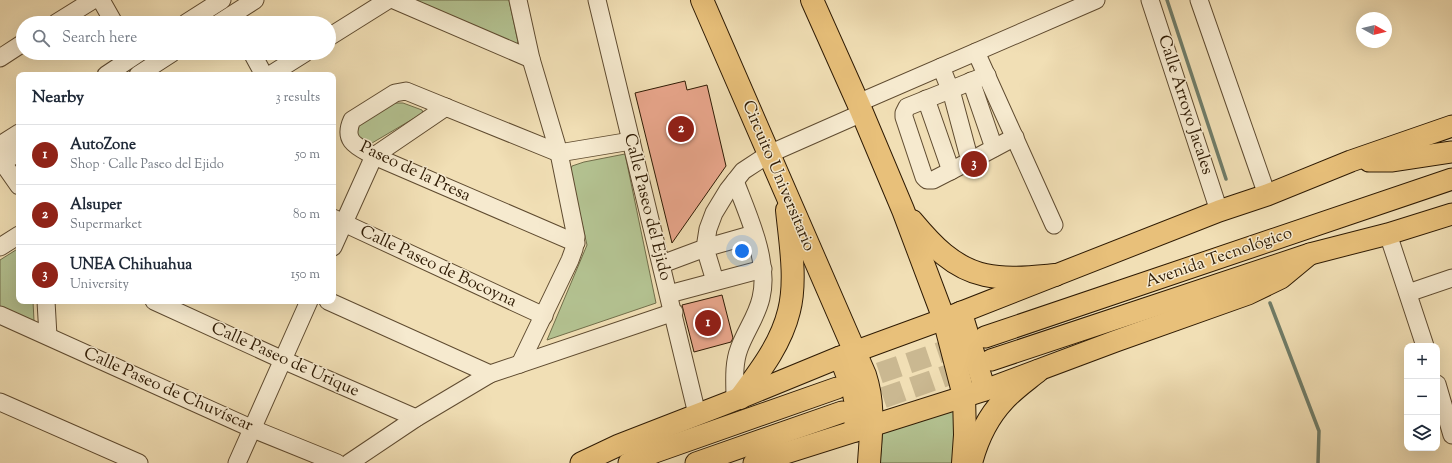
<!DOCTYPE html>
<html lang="en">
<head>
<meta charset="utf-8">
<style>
  :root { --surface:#fff; --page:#f2f2f3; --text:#1f2937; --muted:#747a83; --line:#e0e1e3; --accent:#8f2418 }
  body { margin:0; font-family:"Sorts Mill Goudy",serif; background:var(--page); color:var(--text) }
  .controls { position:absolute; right:12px; bottom:12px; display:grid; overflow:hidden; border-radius:8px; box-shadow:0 4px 16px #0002 }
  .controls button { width:36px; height:36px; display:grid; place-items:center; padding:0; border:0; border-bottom:1px solid var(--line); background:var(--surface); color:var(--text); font:20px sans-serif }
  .compass { position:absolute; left:1356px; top:12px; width:36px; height:36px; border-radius:50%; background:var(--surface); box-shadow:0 4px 16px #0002; rotate:98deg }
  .you { position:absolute; left:742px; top:251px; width:14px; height:14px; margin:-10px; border:3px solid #fff; border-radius:50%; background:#1a73e8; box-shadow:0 0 0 6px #1a73e833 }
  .badge { display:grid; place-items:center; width:26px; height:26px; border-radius:50%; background:var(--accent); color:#fff; font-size:13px; font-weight:700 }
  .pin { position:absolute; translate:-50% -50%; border:2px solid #fff; box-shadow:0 1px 4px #0006 }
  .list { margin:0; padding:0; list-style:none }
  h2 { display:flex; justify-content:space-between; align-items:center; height:52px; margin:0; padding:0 16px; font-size:17px }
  h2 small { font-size:13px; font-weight:400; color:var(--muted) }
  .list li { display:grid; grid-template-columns:26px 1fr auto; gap:12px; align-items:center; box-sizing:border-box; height:60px; padding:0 16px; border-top:1px solid var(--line) }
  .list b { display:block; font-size:15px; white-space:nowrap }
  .list p { margin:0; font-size:13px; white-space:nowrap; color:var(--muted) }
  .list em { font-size:13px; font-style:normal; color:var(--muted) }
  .icon { flex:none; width:22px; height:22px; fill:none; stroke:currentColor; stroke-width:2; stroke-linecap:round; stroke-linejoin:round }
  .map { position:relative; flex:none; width:1452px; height:463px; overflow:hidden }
  .search { position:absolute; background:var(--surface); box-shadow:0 4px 16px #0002; left:16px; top:16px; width:320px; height:44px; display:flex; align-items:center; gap:10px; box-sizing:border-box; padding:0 14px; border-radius:22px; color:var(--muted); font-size:15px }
  .panel { position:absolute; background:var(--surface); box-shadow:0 4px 16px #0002; left:16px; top:72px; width:320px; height:232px; border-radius:8px }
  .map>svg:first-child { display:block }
  .green { fill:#b4c392; stroke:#716e4a }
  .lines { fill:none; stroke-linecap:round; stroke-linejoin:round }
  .stream { stroke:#6f7c68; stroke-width:3.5 }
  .building { fill:#eaa78d; stroke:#2e1a03 }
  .major-tunnel { stroke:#cab891; stroke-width:21; stroke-dasharray:21 10; stroke-linecap:butt }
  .minor-casing { stroke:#5f4b30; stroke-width:19 }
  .major-casing { stroke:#2e1a03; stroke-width:23 }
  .highway-casing { stroke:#2e1a03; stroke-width:24 }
  .minor { stroke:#f6eacf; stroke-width:17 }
  .major { stroke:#e8c07a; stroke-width:21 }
  .highway { stroke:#e8c07a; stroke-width:22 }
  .labels { text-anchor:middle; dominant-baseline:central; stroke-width:3; stroke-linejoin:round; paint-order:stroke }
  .street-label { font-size:17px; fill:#2e1a03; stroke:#f6eacf }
</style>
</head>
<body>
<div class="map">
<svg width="1452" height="463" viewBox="0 0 1452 463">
  <rect width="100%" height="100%" fill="#f1dfb5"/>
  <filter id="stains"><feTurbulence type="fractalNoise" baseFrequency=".005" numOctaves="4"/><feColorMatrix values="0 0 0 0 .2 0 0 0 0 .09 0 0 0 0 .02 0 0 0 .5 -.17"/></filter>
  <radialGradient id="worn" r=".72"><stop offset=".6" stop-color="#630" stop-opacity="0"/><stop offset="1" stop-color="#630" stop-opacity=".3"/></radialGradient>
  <g class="green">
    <polygon points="417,0 509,0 518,42 515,45 420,4"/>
    <polygon points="392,103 403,103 422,110 423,113 372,143 357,136 357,125"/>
    <polygon points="625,154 656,303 547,340 587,245 570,171 572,166 584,162"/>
    <polygon points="19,248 19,301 33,301 34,321 0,307 0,260"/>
    <polygon points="958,404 952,463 880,463 883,427"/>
  </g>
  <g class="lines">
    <g class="stream">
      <polyline points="1167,0 1226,179"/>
      <polyline points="1270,303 1319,431 1318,463"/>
    </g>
  </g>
  <g class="building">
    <polygon points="685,81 687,90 707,85 726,166 672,243 635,93"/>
    <polygon points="722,295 733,338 731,342 694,352 682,305"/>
  </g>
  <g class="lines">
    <g class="major-tunnel">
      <polyline points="850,383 968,343"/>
      <polyline points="854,408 974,366"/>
    </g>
    <g class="minor-casing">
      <g id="minor">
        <polyline points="101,0 114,23"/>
        <polyline points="394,0 531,59"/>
        <polyline points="518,0 531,59 559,153 576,237 574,249 570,260 520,364"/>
        <polyline points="597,0 697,414"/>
        <polyline points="1150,0 1219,211"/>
        <polyline points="1199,0 1267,195"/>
        <polyline points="56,23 93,0"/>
        <polyline points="186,23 222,0"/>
        <polyline points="219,23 255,0"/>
        <polyline points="329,37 388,0"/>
        <polyline points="976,52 1054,225"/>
        <polyline points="252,53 264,75"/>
        <polyline points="0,58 23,43"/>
        <polyline points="941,67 952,94 970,161"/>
        <polyline points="106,75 139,53"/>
        <polyline points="138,75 172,53"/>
        <polyline points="270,75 305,53"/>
        <polyline points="987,75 907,107 904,113 904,117 924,177 927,180 933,180 970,161 1015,137"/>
        <polyline points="971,81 994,148"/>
        <polyline points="926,99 951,171"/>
        <polyline points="858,103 1096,0"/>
        <polyline points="0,145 19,133"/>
        <polyline points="0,159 19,186"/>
        <polyline points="0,164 19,152"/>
        <polyline points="333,218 544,316"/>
        <polyline points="1388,234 1425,346"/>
        <path d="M576,243L374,156C358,147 342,142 352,120L395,93L406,91L559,153L631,141"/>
        <polyline points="0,247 19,235"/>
        <polyline points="333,247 374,156 446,107"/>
        <polyline points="662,264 705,248 708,229 714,213 728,190 743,171 769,154 862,113"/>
        <polyline points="715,281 705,248 754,234"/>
        <polyline points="1408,293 1452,278"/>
        <polyline points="669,294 763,269"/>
        <polyline points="46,301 48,336"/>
        <polyline points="154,301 283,360 416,418"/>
        <polyline points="328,301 490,374"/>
        <polyline points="0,315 253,429 337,463"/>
        <polyline points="1437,384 1452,435"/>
        <path d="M735,400C735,383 733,365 739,349C745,332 757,316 761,298C770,262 748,215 735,181"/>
        <polyline points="0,402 139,463"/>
        <polyline points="237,463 309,301"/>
        <polyline points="349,463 416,418 490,374 674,312"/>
      </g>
    </g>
    <g class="major-casing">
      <g id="major">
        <polyline points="1369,161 1391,161 1452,152"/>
        <polyline points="961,312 985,390"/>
        <polyline points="985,337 1452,179"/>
        <polyline points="840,357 853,392 855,402 855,431"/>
        <polyline points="991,360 1310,254 1388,234 1452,214"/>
        <polyline points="581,463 619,445 740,398 840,357 944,319 1219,211 1267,195 1351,161 1452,126"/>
        <polyline points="629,463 655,452 837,388"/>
        <polyline points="696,463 842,412"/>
        <polyline points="754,463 985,390 1116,341 1248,294 1281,278 1310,254"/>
      </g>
    </g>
    <g class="highway-casing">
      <g id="highway">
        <path d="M702,0L865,375C875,406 871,431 869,463"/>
        <polyline points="812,0 858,103 903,210 944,319 964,396 965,435 963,463"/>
        <path d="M912,221C932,245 953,268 985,275C1007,280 1032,277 1055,275"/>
        <path d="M740,398C760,371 781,344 789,311C797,280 790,241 787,210"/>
        <polyline points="764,460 773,463"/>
        <path d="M971,463C977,440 988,417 1004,400C1014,389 1027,380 1038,371"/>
      </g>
    </g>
    <use href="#minor" class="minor"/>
    <use href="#major" class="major"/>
    <use href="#highway" class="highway"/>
  </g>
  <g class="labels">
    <g class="street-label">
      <text transform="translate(1185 105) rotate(72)">Calle Arroyo Jacales</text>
      <text transform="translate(415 172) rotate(25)">Paseo de la Presa</text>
      <text transform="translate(778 176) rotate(67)">Circuito Universitario</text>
      <text transform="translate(647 207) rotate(76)">Calle Paseo del Ejido</text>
      <text transform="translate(1219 258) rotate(-19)">Avenida Tecnológico</text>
      <text transform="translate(438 267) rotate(25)">Calle Paseo de Bocoyna</text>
      <text transform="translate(285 360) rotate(24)">Calle Paseo de Urique</text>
      <text transform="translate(168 390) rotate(24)">Calle Paseo de Chuvíscar</text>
    </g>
  </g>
  <rect width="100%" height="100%" filter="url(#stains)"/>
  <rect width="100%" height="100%" fill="url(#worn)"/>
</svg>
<div class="controls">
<button>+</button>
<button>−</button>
<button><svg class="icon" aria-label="layers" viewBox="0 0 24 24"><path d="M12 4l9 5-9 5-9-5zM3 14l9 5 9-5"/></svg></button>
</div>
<svg class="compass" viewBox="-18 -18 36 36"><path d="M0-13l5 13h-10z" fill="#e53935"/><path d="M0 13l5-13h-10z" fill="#747a83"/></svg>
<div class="you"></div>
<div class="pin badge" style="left:708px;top:323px">1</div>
<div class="pin badge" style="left:681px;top:129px">2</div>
<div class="pin badge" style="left:974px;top:164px">3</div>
<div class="search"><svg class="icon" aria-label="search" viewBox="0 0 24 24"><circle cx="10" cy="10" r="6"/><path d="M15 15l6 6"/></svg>Search here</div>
<section class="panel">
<h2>Nearby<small>3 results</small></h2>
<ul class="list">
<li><span class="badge">1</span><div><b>AutoZone</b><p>Shop · Calle Paseo del Ejido</p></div><em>50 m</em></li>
<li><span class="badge">2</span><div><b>Alsuper</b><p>Supermarket</p></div><em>80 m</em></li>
<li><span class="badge">3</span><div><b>UNEA Chihuahua</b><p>University</p></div><em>150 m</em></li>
</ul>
</section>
</div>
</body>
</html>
